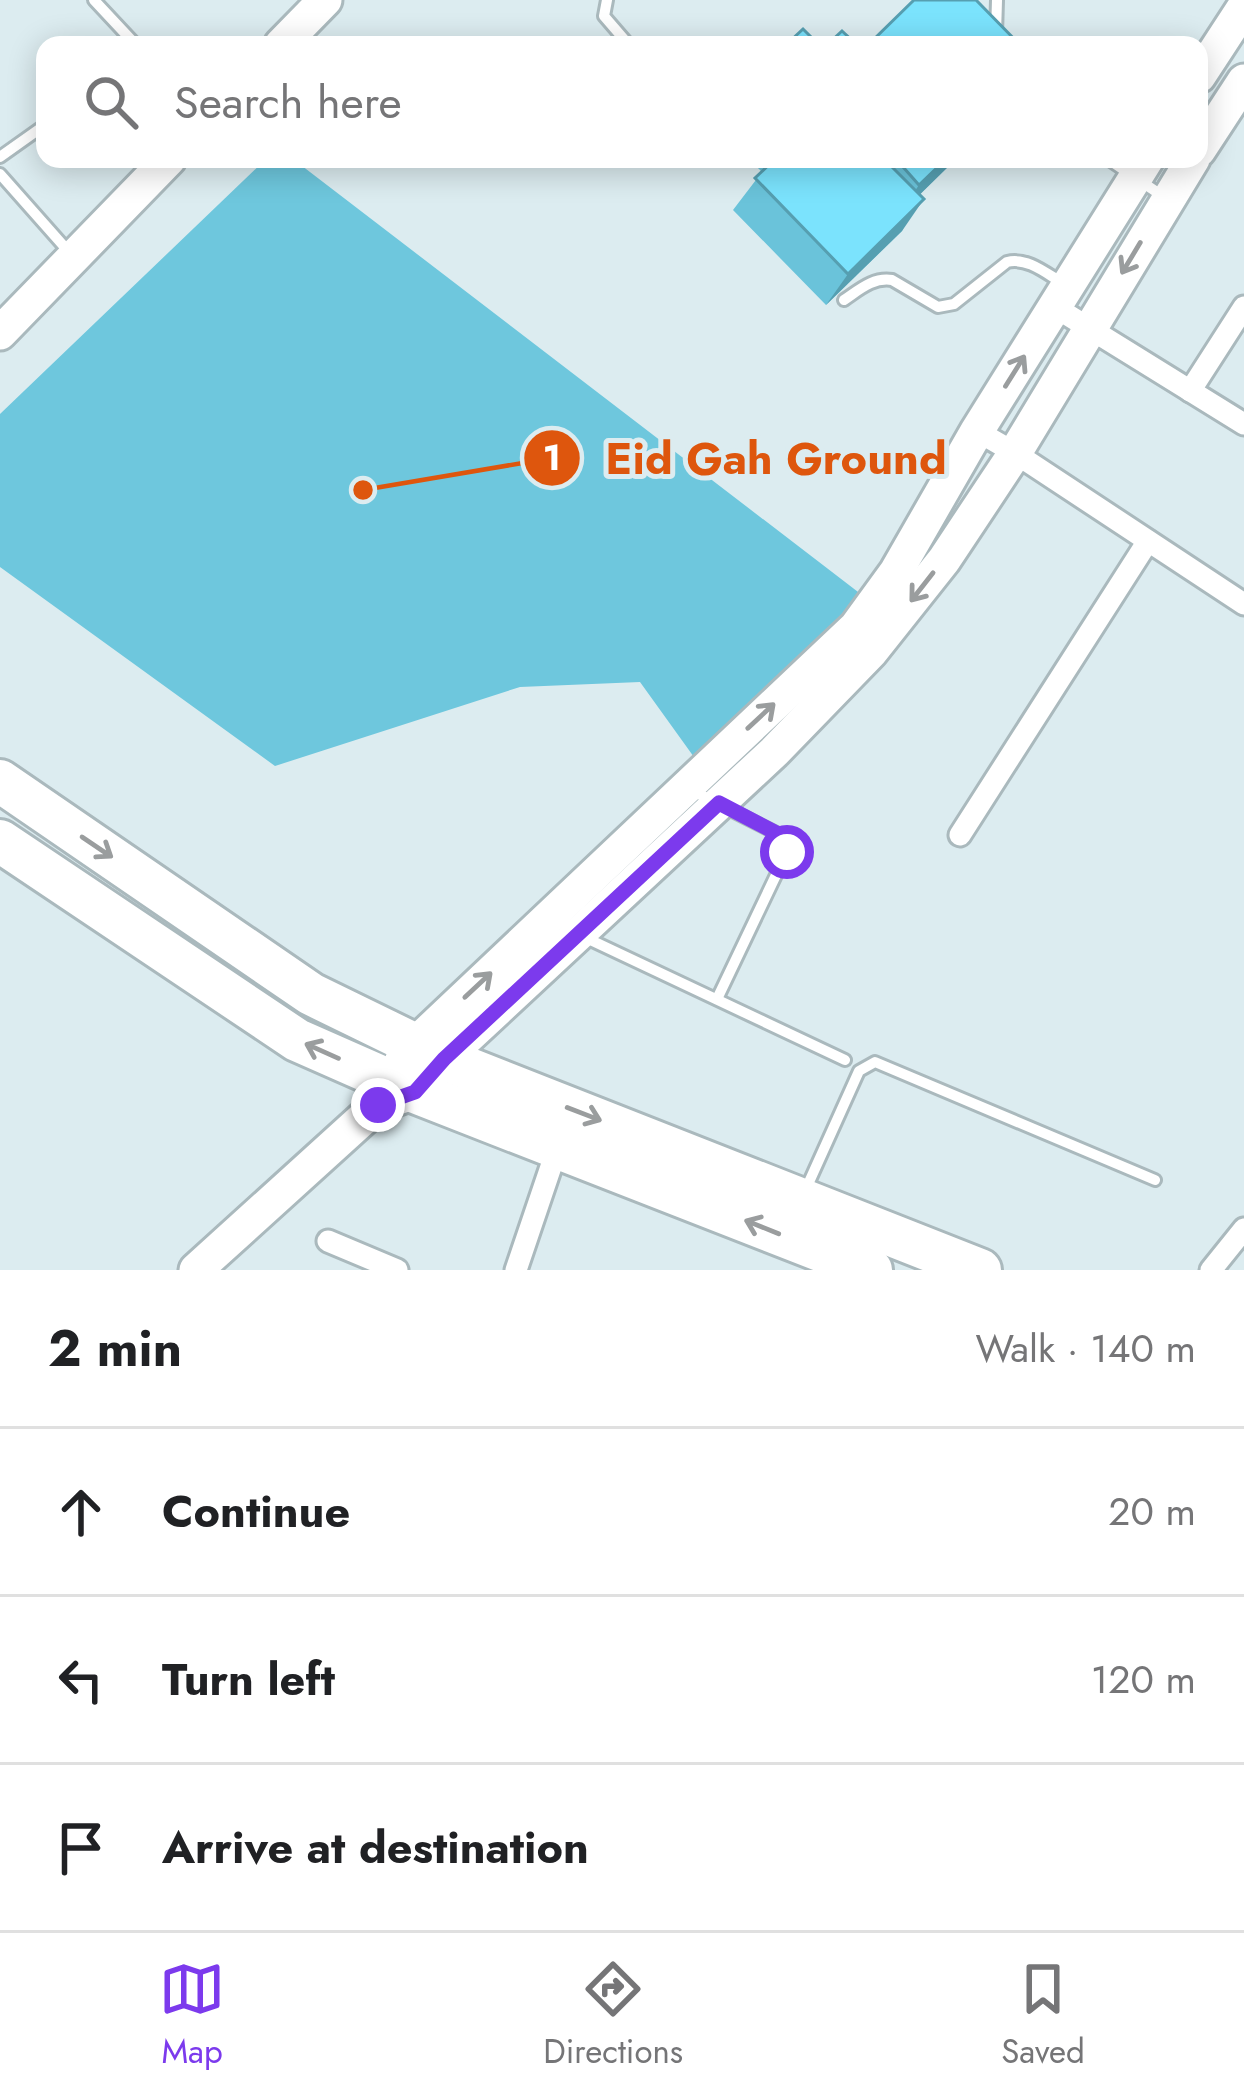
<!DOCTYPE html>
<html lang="en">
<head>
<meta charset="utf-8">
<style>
  :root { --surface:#fff; --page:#f2f2f2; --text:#202124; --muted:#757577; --line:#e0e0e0; --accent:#7c3aed }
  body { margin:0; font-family:Jost,sans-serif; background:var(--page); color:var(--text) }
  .stop { position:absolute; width:36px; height:36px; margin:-27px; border:9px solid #7c3aed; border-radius:50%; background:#fff }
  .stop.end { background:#7c3aed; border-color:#fff; box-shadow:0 3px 12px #0008 }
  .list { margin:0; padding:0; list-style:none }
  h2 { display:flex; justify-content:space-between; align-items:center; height:156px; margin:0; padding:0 48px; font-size:51px }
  h2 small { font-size:39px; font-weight:400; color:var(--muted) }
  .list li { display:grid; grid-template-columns:78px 1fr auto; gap:36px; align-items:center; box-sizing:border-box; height:168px; padding:0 48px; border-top:3px solid var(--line) }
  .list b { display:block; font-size:45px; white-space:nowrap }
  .list em { font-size:39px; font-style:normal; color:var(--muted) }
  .icon { flex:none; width:66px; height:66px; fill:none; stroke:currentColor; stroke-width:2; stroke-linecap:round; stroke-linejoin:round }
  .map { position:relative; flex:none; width:1244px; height:1270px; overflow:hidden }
  .search { position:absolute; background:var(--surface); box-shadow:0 6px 30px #0003; left:36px; right:36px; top:36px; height:132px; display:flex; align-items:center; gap:30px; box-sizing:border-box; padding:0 42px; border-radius:24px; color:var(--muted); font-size:45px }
  .sheet { height:660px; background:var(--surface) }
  nav { display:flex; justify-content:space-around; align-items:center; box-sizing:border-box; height:168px; border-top:3px solid var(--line); background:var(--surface); font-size:33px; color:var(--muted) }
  nav a { display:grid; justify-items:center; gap:6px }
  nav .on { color:var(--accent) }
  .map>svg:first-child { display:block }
  .green { fill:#6ec7dd }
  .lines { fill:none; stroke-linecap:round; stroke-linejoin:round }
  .lane-casing { stroke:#aab9bd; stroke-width:16 }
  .street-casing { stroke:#aab9bd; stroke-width:27 }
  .secondary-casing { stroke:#aab9bd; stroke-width:39 }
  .highway-casing { stroke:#aab9bd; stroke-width:48 }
  .lane { stroke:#fff; stroke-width:10 }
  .street { stroke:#fff; stroke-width:21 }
  .secondary { stroke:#fff; stroke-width:33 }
  .highway { stroke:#fff; stroke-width:42 }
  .wall { fill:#6ac3da }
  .shaded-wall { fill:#569fb1 }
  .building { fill:#7be3fd; stroke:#569fb1; stroke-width:3 }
  .oneway { stroke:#9a9d9e }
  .route { stroke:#7c3aed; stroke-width:15 }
  .leader { fill:none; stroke:#de560d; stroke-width:4.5 }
  .callout-dot { fill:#de560d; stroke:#dcecf0; stroke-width:4.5 }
  .mark-label { font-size:36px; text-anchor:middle; font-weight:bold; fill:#fff }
  .callout-label { font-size:45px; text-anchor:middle; font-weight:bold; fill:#de560d; stroke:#dcecf0; stroke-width:10; stroke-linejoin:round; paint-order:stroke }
</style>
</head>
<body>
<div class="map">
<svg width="1244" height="1270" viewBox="0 0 1244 1270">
  <rect width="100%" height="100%" fill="#dcecf0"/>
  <polygon class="green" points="266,159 293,159 862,595 704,771 640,682 520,687 275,766 0,567 0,414"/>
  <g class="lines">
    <g class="lane-casing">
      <g id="lane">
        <polyline points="94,0 136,45"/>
        <polyline points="607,0 604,16 629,45"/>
        <polyline points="997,0 996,34 999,45"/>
        <polyline points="0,157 45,125"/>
        <polyline points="1108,159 1164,197"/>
        <polyline points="0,174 69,252"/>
        <path d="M844,300C859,290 873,277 892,280L938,307L954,304L1007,262C1028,257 1047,274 1064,284"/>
        <polyline points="689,789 782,836 787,845 787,852 717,999"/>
        <polyline points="582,936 845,1060"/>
        <polyline points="805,1191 859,1071 875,1062 1155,1180"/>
      </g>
    </g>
    <g class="street-casing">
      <g id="street">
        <polyline points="1055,307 1244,424"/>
        <polyline points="1190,391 1244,307"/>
        <polyline points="977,431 1015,453 1244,604"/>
        <polyline points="960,835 1148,541"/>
        <polyline points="328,1241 397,1270"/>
        <polyline points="516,1270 558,1146"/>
        <polyline points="1211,1270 1244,1229"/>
      </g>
    </g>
    <g class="secondary-casing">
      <g id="secondary">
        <polyline points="281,45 325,0"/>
        <polyline points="1199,76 1244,7"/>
        <polyline points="1199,150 1244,81"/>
        <polyline points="0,333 169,159"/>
        <polyline points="401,1062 415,1044 856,627 896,572 977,431 1147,159"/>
        <polyline points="196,1270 378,1105 415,1092 444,1059 774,752 871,652 944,560 1015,453 1193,159"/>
      </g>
    </g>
    <g class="highway-casing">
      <g id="highway">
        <polyline points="0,781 311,994 444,1059 980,1270"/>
        <polyline points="0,841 297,1040 415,1092 871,1270"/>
      </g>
    </g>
    <use href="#lane" class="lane"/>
    <use href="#street" class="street"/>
    <use href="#secondary" class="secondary"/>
    <use href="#highway" class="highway"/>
  </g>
  <polygon class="wall" points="749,159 884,159 891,166 896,159 956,159 919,195 902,231 826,305 733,210 762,172"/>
  <g class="shaded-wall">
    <polygon points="946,159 956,159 897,217 919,185"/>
    <polygon points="924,199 902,231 826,305 848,274"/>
  </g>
  <g class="building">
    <polygon points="914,0 976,0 1020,45 868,45"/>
    <polygon points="803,29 819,45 786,45"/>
    <polygon points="842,31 857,45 827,45"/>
    <polygon points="775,159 884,159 924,199 848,274 755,178"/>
    <polygon points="896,159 946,159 919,185"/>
  </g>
  <defs><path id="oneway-shaft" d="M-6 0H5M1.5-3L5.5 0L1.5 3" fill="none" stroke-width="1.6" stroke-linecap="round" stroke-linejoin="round" transform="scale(3)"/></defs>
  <g class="oneway">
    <use href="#oneway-shaft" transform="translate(1131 258) rotate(121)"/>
    <use href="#oneway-shaft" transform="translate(1015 371) rotate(-58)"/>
    <use href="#oneway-shaft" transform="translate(922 587) rotate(128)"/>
    <use href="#oneway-shaft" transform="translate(761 716) rotate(-43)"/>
    <use href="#oneway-shaft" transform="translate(97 847) rotate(34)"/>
    <use href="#oneway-shaft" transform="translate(478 985) rotate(-43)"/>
    <use href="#oneway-shaft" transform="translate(322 1051) rotate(-156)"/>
    <use href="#oneway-shaft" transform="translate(584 1114) rotate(21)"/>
    <use href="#oneway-shaft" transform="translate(762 1227) rotate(-158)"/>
  </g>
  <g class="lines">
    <polyline class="route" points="378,1105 415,1092 444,1059 719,803 782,836 787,844 787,852"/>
  </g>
  <path class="leader" d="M363 490L552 458"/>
  <g class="callout-dot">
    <circle cx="363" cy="490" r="12"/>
    <circle cx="552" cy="458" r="30"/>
  </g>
  <g class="mark-label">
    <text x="552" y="470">1</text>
  </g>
  <g class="callout-label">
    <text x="776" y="474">Eid Gah Ground</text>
  </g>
</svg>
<div class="stop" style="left:787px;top:852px"></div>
<div class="stop end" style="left:378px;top:1105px"></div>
<div class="search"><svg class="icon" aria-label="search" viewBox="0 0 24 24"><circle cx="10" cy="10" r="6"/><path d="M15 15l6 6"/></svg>Search here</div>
</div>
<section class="sheet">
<h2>2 min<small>Walk · 140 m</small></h2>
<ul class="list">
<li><svg class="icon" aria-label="ahead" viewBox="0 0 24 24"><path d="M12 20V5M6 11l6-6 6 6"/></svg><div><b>Continue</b></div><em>20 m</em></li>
<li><svg class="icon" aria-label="left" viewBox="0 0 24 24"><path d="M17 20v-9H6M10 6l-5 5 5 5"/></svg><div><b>Turn left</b></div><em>120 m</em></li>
<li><svg class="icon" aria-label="arrive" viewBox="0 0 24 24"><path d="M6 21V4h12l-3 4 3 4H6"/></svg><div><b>Arrive at destination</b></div></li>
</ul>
</section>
<nav>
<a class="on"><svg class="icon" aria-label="map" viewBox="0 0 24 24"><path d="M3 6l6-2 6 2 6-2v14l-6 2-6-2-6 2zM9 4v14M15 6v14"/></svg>Map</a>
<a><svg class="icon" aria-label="directions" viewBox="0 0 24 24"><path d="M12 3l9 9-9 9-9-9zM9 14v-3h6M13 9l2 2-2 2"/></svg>Directions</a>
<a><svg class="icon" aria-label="saved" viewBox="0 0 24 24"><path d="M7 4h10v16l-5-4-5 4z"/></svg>Saved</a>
</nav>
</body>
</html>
